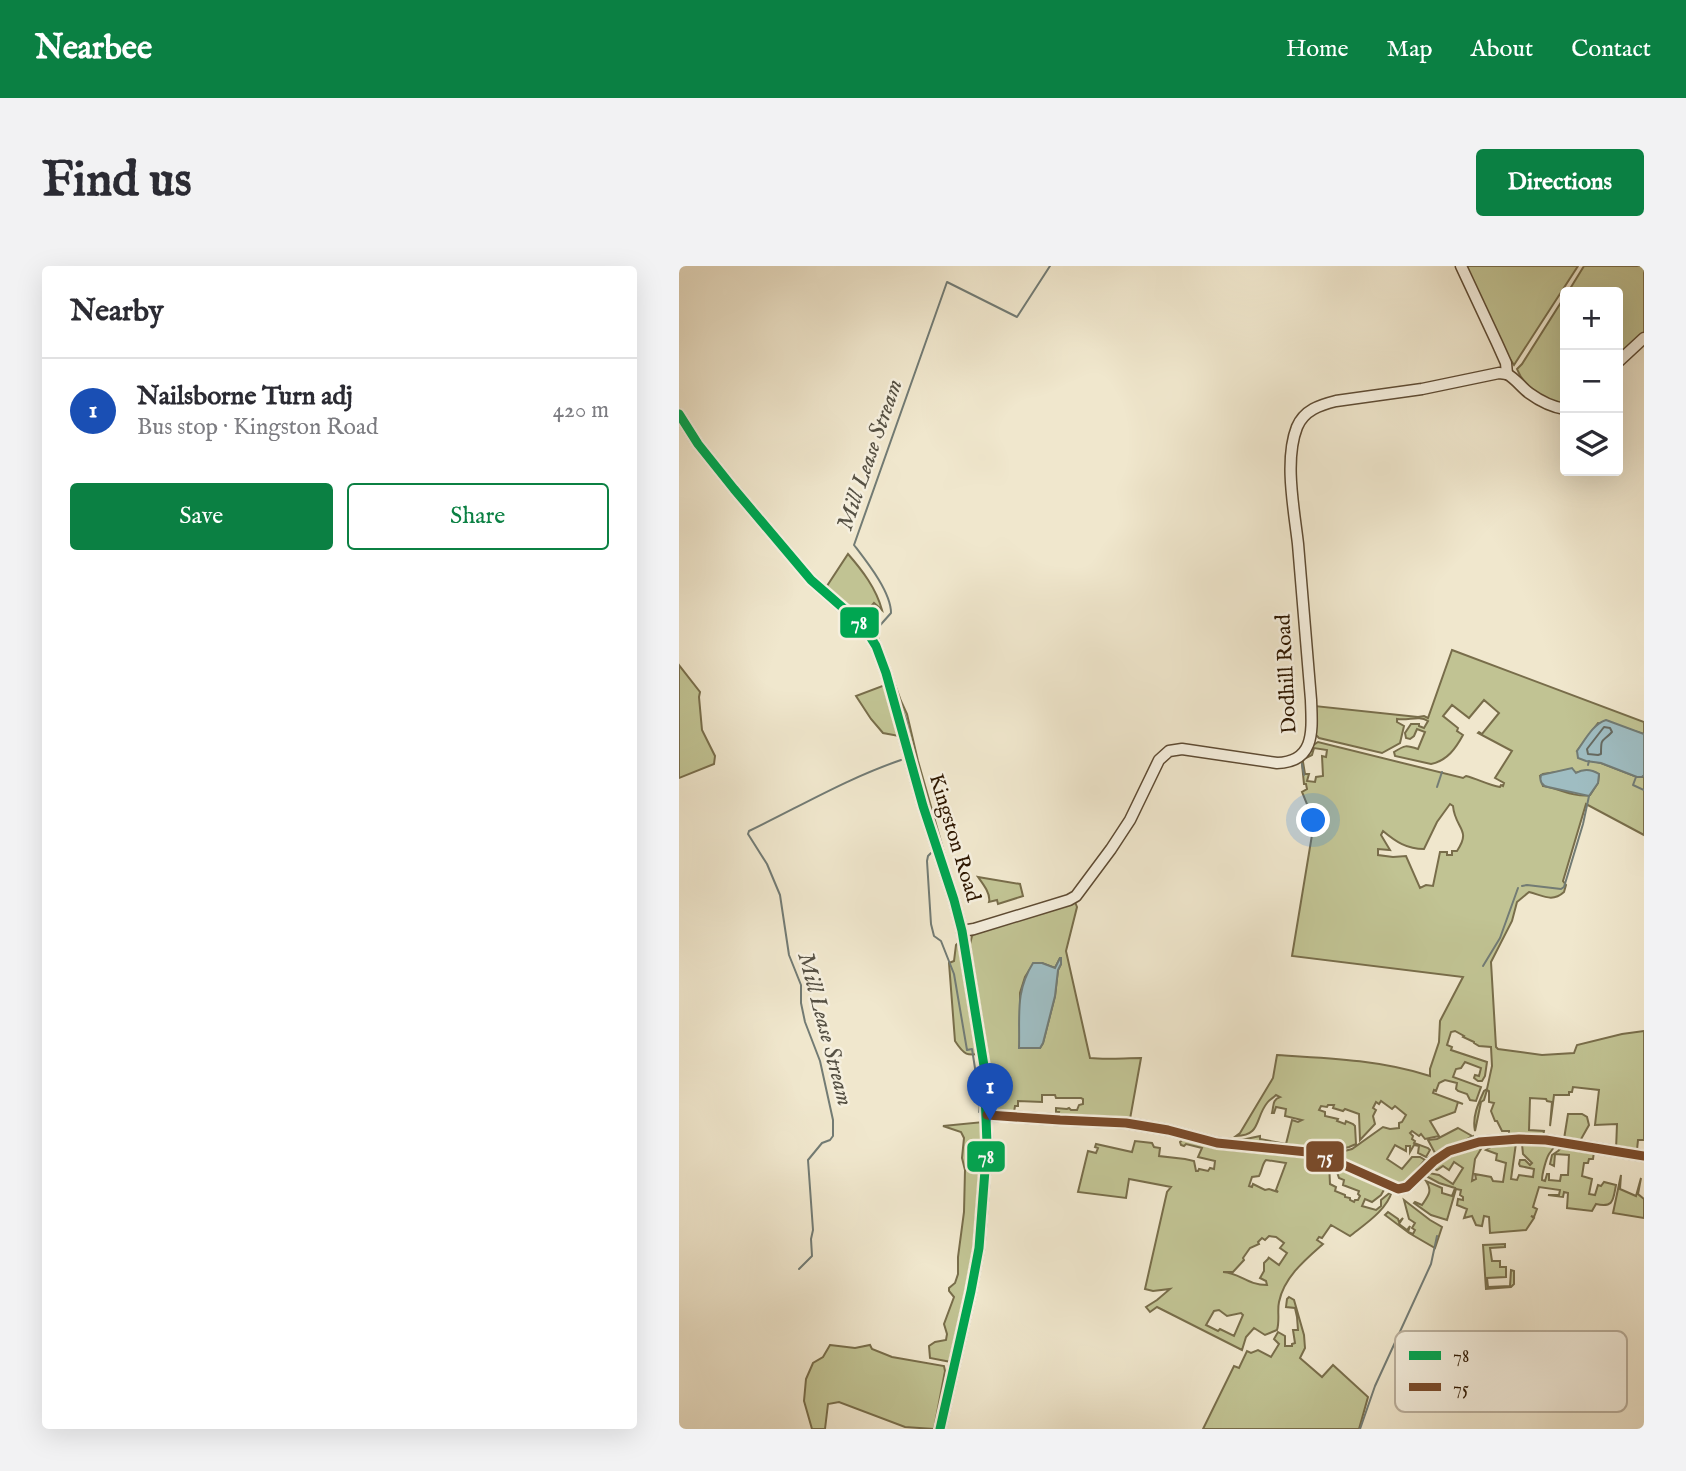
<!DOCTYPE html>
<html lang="en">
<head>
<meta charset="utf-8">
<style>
  :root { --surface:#fff; --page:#f2f2f3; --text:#2b2b33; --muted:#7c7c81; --line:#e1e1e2; --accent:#0b8043 }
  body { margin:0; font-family:"IM FELL English",serif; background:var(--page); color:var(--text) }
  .controls { position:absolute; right:21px; top:21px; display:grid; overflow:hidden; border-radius:7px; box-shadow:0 7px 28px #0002 }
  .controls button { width:63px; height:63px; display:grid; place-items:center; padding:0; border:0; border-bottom:2px solid var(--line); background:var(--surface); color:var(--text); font:35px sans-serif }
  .you { position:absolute; left:635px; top:555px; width:24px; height:24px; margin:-18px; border:5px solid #fff; border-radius:50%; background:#1a73e8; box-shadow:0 0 0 10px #1a73e833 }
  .badge { display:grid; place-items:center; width:46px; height:46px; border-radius:50%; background:var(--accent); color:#fff; font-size:23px; font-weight:700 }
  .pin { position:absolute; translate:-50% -58px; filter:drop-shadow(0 2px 4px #0008) }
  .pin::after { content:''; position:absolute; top:37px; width:24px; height:21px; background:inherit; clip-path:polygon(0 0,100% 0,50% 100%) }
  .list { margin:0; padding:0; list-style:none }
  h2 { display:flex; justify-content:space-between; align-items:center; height:91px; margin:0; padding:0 28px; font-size:30px }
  h2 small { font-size:23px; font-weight:400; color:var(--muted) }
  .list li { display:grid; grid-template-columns:46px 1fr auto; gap:21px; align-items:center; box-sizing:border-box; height:105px; padding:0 28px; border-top:2px solid var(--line) }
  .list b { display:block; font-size:26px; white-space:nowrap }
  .list p { margin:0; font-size:23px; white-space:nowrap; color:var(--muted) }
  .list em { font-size:23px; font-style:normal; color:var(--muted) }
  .actions { display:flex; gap:14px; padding:21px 28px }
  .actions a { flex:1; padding:16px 0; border:2px solid var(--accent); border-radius:7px; text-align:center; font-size:24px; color:var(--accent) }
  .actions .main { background:var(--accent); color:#fff }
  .icon { flex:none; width:38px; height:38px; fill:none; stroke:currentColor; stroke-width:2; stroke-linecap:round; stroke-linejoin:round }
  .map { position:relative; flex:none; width:965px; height:1163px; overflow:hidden; border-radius:7px }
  header { display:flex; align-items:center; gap:42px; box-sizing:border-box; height:98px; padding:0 35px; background:var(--accent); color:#fff }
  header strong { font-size:33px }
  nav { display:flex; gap:38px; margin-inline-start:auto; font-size:24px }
  .intro { display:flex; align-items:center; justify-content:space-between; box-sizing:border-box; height:168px; padding:0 42px }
  h1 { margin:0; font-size:49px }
  .button { padding:18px 32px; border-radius:7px; background:var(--accent); color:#fff; font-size:24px; font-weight:700 }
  main { display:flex; gap:42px; padding:0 42px }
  aside { flex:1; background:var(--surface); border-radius:7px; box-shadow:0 7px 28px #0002 }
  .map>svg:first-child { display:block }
  .green { fill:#c1c393; stroke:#786d4a; stroke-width:2; fill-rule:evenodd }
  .water { fill:#9fbdc2; stroke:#727b74; stroke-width:2 }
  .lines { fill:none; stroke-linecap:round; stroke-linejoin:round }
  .shore { stroke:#666a61; stroke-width:2 }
  .stream { stroke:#727b74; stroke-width:2 }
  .minor-casing { stroke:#5e4b33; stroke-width:13 }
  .minor { stroke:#f5efde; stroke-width:10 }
  .bus-1-casing { stroke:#f5efde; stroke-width:14 }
  .bus-2-casing { stroke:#f5efde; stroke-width:14 }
  .bus-1 { stroke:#00a651; stroke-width:9 }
  .bus-2 { stroke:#7a4b2a; stroke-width:9 }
  .labels { text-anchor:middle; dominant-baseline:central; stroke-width:5; stroke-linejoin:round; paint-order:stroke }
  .street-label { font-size:21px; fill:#2e1700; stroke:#f5efde }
  .water-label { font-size:23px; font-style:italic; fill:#565144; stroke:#f5efde }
  .key { fill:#f5efde; stroke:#b9ae9b; stroke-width:2 }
  .key-label { font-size:19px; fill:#2e1700 }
  .line-badge { stroke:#f5efde; stroke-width:2.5 }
  .badge-label { font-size:19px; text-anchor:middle; font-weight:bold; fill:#fff }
</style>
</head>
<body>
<header>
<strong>Nearbee</strong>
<nav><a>Home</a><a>Map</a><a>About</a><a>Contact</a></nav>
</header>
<div class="intro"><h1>Find us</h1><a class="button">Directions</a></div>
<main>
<aside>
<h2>Nearby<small></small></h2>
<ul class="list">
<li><span class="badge" style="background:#1a4fb4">1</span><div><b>Nailsborne Turn adj</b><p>Bus stop · Kingston Road</p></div><em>420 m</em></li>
</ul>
<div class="actions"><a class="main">Save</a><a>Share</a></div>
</aside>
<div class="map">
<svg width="965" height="1163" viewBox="0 0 965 1163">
  <rect width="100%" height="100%" fill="#f0e7cd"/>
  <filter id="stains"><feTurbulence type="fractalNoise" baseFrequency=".00286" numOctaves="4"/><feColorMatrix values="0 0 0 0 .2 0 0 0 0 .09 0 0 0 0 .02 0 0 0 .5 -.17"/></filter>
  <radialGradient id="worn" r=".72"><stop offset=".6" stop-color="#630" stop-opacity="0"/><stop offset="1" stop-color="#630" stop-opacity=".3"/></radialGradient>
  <g class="green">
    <polygon points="786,0 899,0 835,99 825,84"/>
    <polygon points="905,0 965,0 965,69 939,91 939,26 889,26"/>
    <path d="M886,30V139C867,134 846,123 838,103L843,98Z"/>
    <path d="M169,288C183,304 197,322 203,344L195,337L188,345L195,351L194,354L191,356L146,323Z"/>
    <polygon points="196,363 222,435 228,448 239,495 271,607 258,571 199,378 193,364"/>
    <path d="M773,384L965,456V468L952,464L919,457L898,485L913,495L922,497L958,511H963L965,509V569L907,538L884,615L887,619L885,626C873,637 863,629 850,626L838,636L833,655L812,696L817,781L819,783L863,789L895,787L898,779L943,768L965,765V874H959L958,884L961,887L937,884L938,858L916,859L920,824L894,821L893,826H890V829H875L871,860L873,836L868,835L867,833L851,832L850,864L865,865L864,871L830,870V865H823L818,855H816L812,845L815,837L810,836V825L808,824L805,834L802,836L796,865C793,851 799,838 805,825L808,823L813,800L812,781L800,780L795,777V776L784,771L785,770L776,765L772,766L768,779L773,781L772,784L808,796L806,810L803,815H799L795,812L796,809L800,810L802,802L786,796L782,802L777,803L774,811L802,821L797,835L791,834L788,828L779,825L777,823L778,817L766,814L760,817L757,825L755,824L754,827L784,838L779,836L776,846L751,855L760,870L746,873L742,868L740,870L733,865L731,867L734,870L733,873L736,875L735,877L749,882L751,884L747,891L739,887L740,880L735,879L731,886V880H727V885L716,879L708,893L723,903L733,891H741L746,894L730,913L720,919L650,889L673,883L704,861L711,863L720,862V857L723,856L727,849L716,840L713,843L702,835L700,838L697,836L694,842L697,844L694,850L696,858L681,874L680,848L666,843L664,845L654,842L655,839H649L648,841L642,840L640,844L646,846V850L659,853L658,855L666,858L667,855L674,858L676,860L677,878L670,881L646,887L553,876L581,870V873L607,878L613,854L619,856L623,854L606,850L607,843L597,841L595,847H593C595,839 593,834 601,831L597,829C594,832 590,834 588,837C576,852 582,870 557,870L561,867L594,812L598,789C649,792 702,794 751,810V803L760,776L761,755L784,711L613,690L633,569L630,543L623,526L628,523L627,518H625L623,498L624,496L626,508H630L628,515L636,516L637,511L644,510L643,490L647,491L648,484L635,482L633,489L627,492H625L630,482L639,476L784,512L787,510C799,513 809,519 821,521L822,519L824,520L825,517L816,512L833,485L799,467L800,466L803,468L820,447L805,434L790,452L773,439L764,450L779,462L778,465L784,469C777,482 768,495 752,498L716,490L715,486C726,479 727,479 739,483L746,466L738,463L735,470L731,473L727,472L726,467L732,458H740V460L745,462L749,455C739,449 730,455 718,453V456L725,460L721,477L703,487L640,472L637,469L636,440L739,451L745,450L749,452ZM892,504L895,505L896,507C904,504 911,503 920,508L919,517L911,529C896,532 879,522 864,520L861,510L864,508ZM771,538L774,540C776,563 793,563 778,585H773V589H768V586H761L754,620L747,619L741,622L727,590L714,591L699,589V583L711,584L702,569L704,565C717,576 728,583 745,583L758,556Z"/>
    <polygon points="0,399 21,426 20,431 23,464 36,490 35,498 0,512"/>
    <polygon points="206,419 220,470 204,467 192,453 177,430"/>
    <path d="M299,611L341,618L344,630L319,638L318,634L310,636C312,628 304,618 299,611Z"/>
    <path d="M396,636L398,641L387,685L411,792C428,794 445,792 462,792L451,853C425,854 395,856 370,849L379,850L380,846H377V842L388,843L390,842L392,844H398L400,839L404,838V833L402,832H377L376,829H363V836L339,835V840H336L335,846L315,844L312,840L308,787C289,789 287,792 276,775L270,697L275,695L277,679L280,676L291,678L293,670L300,664ZM381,692H382V698L379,704L376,730L364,777L361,782H341V727L346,711L355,697H363L376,702Z"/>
    <polygon points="889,848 903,848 908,851 910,859 901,875 885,873"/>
    <polygon points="304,856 298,981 272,1096 251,1092 250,1080 256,1076 267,1074 268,1068 265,1058 275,1031 270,1025 270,1022 276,1017 279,1008 279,991 285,946 286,904 283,892 285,872 282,866 264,860"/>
    <polygon points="779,862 793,870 785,875 791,874 794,871 794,873 758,889 763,884 756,887 749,874 758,873"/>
    <path d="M505,872L640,892L650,896L651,918L657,921L656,925L666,929V931L671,932V934L675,936L676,934H679L681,930L679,928L680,925L664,919L665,914L660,912L658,906L660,900L706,922L702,929L693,936L686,933L683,940L697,944L702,940V934L713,925C708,944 686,958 671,970L652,959L643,972L640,971L638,974L644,978C627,993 605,1011 600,1036C598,1045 601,1054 598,1064L586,1069L575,1062L567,1071L563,1084L478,1041L471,1046L467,1041L478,1034L491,1023L474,1025L466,1023L488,926L492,921L450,913L447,932L399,926L409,885L417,887L419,882L416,881L417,878L453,886L456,875L473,877L475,881L481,882L480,890L506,893L515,895L517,905H519L520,903L529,905L531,902L535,903L536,895L519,891L523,882L507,878L505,880L502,879L501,876ZM587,894L607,897L597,924L599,926L590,923L586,924L574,918L573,921L570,920L573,911L580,910C583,905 583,898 587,894ZM590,970L597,971L605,977L601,982L608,987L600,999L589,991L590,992L585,997V1005L581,1012L587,1015L588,1019C568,1019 561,1007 544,1006H554L565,994L564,992L571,982L580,978L579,976L583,972L586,974ZM540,1044L548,1050L562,1047L564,1049L555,1070L541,1063L539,1065L527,1059L535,1045Z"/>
    <path d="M837,877L832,913L838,914L840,909L854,911L855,903L841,900L840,898L841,894H846L851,899L853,897L844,888L843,878L876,879C875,882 872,885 870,888C867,893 863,908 863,914L866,915L868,908H870V914L881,915L882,909H889L890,889L876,888L875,900L871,898L873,889L879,885L884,880L915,886L914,893H910L909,897H905L903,910L913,913L910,928L916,929L919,919L922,920L925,916L937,919C934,934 935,942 917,938L913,945L888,942L889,927L885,926L884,931L869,929H880L881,924L860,921L854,941L858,943L855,951L852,950L855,952L847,964L811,967L810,951L805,950L803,960L797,959L793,950L785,952L788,943L778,939L779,933L784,934V931L781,929L782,924L777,923L768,954L752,949L735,937L736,936L743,939C749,930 754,925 747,915L763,922V927L773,930L776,922L760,917L747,910L750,907L760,909L774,918L784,902L775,896L770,904L764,900L758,904L754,902L770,888L798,881L802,883L796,893L793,915L797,913L796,908L812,911L814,915L824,916L827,897L817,894L818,888L807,884L812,881V879Z"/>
    <polygon points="942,909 941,923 957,930 962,912 959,928 965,933 965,952 934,947"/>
    <polygon points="725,934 751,954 763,961 756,982 730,967 706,949 709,946 719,953 720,956 724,952 720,958 728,964 731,960 729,966 734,968 736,964 733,962 736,957 730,953"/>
    <polygon points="826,978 826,981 811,982 813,995 821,995 821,1001 827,1001 827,1011 808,1012 809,1021 831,1020 832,1004 835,1005 835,1018 832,1021 807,1023 804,979"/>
    <polygon points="610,1031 615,1034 625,1069 626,1082 621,1092 643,1111 654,1099 689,1131 680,1163 524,1163 555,1100 560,1102 568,1085 572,1087 579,1084 592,1091 600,1078 595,1073 599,1066 606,1070 606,1080 613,1080 613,1078 616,1077 614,1064 619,1064 618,1051 616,1042 607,1041 608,1033"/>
    <polygon points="151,1079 176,1082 191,1079 193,1083 213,1091 265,1100 266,1105 255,1163 226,1161 160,1136 149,1138 146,1163 133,1163 125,1135 127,1113 134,1097 144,1091"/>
  </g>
  <g class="water">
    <path d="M927,454L965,468V509L963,511H958L922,497L907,495L899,492L898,485C906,474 914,458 927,454Z"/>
    <path d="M893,502L897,507C904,503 912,503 920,508L919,517L910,530L869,521C863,520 860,515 862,509Z"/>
    <path d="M381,692H382V698L379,704L376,730L364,777L361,782H340C341,749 336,726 354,697H363L376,702Z"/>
  </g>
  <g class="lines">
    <path class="shore" d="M925,461L931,462L933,466C923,477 922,470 922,488L919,489L909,488L908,483Z"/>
    <g class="stream">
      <path d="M199,375L196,365L212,347C212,326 188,296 175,279L268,16L338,51L371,0"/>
      <polyline points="214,417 227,453 235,490 259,569"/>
      <polyline points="623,498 625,509"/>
      <polyline points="909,499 910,495"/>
      <polyline points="957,511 954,519 965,524"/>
      <polyline points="758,521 763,506"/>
      <polyline points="252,587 249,590 248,595 252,658 255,670 262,675 275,708 288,784 293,783 301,834 300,846"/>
      <polyline points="843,620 848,619 882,623 885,621 904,558 910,530"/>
      <polyline points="804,700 821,672 839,622"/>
      <polyline points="749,892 754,889"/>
      <path d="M120,1003L133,990L132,973L134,964L129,894L143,877L151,874L154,870V854L141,795L126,756L122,737V719L110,689L101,629L88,598L69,568L70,565C120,541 169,512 222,494"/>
      <polyline points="681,1163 696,1120 752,998 758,970"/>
    </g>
    <g class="minor-casing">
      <g id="minor">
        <polyline points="782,0 818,77 827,97 828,108"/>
        <polyline points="939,96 965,72"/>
        <path d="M828,108C837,113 842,121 850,127C861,135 873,141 886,143"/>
        <polyline points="0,148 19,178 55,223 132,314 179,355 187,364 197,380 207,407 244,540 275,634 283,665 305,800 308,878 300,982 292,1025 261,1163"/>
        <path d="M283,665L295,663L390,634L397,630L432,583L451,554L480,494L490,485L503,483L598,497C637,496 633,463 632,434C628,382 623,330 619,278C615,243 605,194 618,161C625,144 641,139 657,135L743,123L820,107L828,108"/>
        <polyline points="308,849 381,854 447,857 489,864 538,877 638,887 719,923 728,921 755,895 770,885 800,876 840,873 867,874 965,890"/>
      </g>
    </g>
    <use href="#minor" class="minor"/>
    <g class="bus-1-casing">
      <polyline id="bus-1" points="0,148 19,178 55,223 132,314 179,355 187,364 197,380 207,407 244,540 275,634 283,665 305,800 308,878 300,982 292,1025 261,1163"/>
    </g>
    <g class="bus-2-casing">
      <polyline id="bus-2" points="308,849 381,854 447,857 489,864 538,877 638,887 719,923 728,921 755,895 770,885 800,876 840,873 867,874 965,890"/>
    </g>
    <use href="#bus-1" class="bus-1"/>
    <use href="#bus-2" class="bus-2"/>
  </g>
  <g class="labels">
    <g class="street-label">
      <text transform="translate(608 408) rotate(-93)">Dodhill Road</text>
      <text transform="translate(275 572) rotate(73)">Kingston Road</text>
    </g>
    <g class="water-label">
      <text transform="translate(191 189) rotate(-71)">Mill Lease Stream</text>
      <text transform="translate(146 763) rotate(75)">Mill Lease Stream</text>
    </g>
  </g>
  <rect x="716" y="1065" width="232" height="81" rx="10" class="key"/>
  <rect x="730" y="1085" width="32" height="9" fill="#00a651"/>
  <rect x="730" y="1117" width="32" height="8" fill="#7a4b2a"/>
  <g class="key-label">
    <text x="774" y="1096">78</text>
    <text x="774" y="1128">75</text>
  </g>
  <g class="line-badge">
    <rect x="160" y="340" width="41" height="33" rx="7" fill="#00a651"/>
    <rect x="287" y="874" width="40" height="33" rx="7" fill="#00a651"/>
    <rect x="626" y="874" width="40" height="33" rx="7" fill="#7a4b2a"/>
  </g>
  <g class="badge-label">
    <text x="180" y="363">78</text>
    <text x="307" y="897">78</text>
    <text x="646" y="897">75</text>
  </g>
  <rect width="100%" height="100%" filter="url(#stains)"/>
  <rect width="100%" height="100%" fill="url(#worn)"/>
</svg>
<div class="controls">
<button>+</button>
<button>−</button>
<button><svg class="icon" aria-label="layers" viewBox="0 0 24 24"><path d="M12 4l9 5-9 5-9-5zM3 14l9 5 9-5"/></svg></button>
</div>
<div class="you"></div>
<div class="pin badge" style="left:311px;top:855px;background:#1a4fb4">1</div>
</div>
</main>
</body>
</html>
